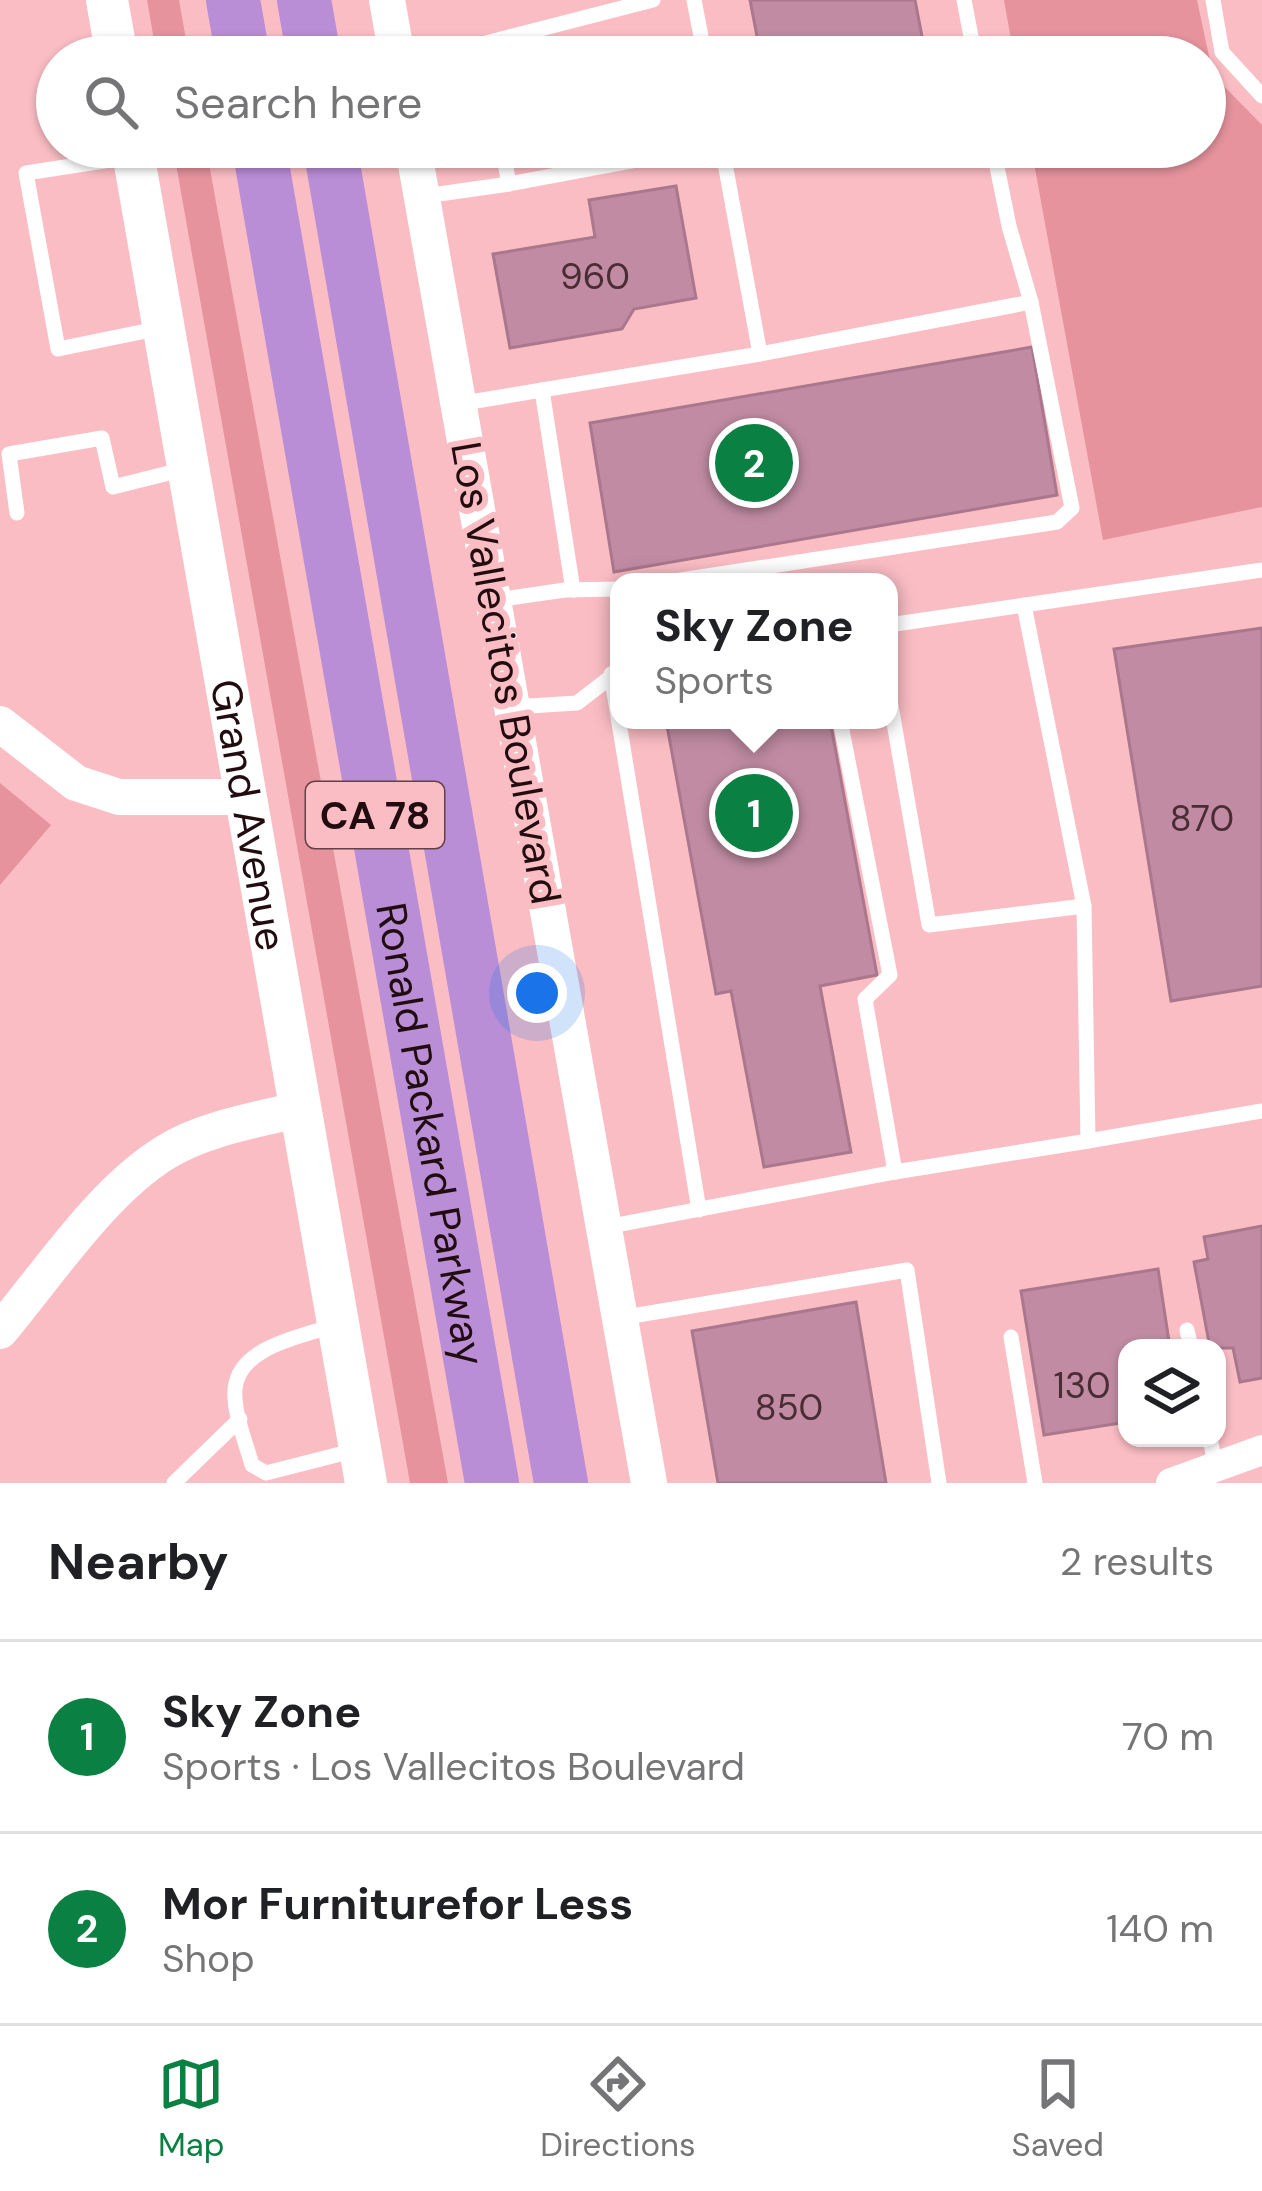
<!DOCTYPE html>
<html lang="en">
<head>
<meta charset="utf-8">
<style>
  :root { --surface:#fff; --page:#f6f6f6; --text:#202124; --muted:#757577; --line:#e0e0e0; --accent:#0b8043 }
  body { margin:0; font-family:"DM Sans",sans-serif; background:var(--page); color:var(--text) }
  .controls { position:absolute; right:36px; bottom:36px; display:grid; overflow:hidden; border-radius:24px; box-shadow:0 3px 9px #0004 }
  .controls button { width:108px; height:108px; display:grid; place-items:center; padding:0; border:0; border-bottom:3px solid var(--line); background:var(--surface); color:var(--text); font:60px sans-serif }
  .you { position:absolute; left:537px; top:993px; width:42px; height:42px; margin:-30px; border:9px solid #fff; border-radius:50%; background:#1a73e8; box-shadow:0 0 0 18px #1a73e833 }
  .badge { display:grid; place-items:center; width:78px; height:78px; border-radius:50%; background:var(--accent); color:#fff; font-size:39px; font-weight:700 }
  .pin { position:absolute; translate:-50% -50%; border:6px solid #fff; box-shadow:0 3px 12px #0006 }
  .popup { position:absolute; left:610px; top:573px; width:288px; height:156px; box-sizing:border-box; display:grid; place-content:center; border-radius:24px; background:var(--surface); filter:drop-shadow(0 3px 9px #0005); font-size:39px; white-space:nowrap; color:var(--muted) }
  .popup b { font-size:45px; color:var(--text) }
  .popup::after { content:''; position:absolute; left:50%; top:100%; margin-left:-24px; border:24px solid transparent; border-top-color:var(--surface) }
  .list { margin:0; padding:0; list-style:none }
  h2 { display:flex; justify-content:space-between; align-items:center; height:156px; margin:0; padding:0 48px; font-size:51px }
  h2 small { font-size:39px; font-weight:400; color:var(--muted) }
  .list li { display:grid; grid-template-columns:78px 1fr auto; gap:36px; align-items:center; box-sizing:border-box; height:192px; padding:0 48px; border-top:3px solid var(--line) }
  .list b { display:block; font-size:45px; white-space:nowrap }
  .list p { margin:0; font-size:39px; white-space:nowrap; color:var(--muted) }
  .list em { font-size:39px; font-style:normal; color:var(--muted) }
  .icon { flex:none; width:66px; height:66px; fill:none; stroke:currentColor; stroke-width:2; stroke-linecap:round; stroke-linejoin:round }
  .map { position:relative; flex:none; width:1262px; height:1483px; overflow:hidden }
  .search { position:absolute; background:var(--surface); box-shadow:0 3px 9px #0004; left:36px; right:36px; top:36px; height:132px; display:flex; align-items:center; gap:30px; box-sizing:border-box; padding:0 42px; border-radius:66px; color:var(--muted); font-size:45px }
  .sheet { height:540px; background:var(--surface) }
  nav { display:flex; justify-content:space-around; align-items:center; box-sizing:border-box; height:168px; border-top:3px solid var(--line); background:var(--surface); font-size:33px; color:var(--muted) }
  nav a { display:grid; justify-items:center; gap:6px }
  nav .on { color:var(--accent) }
  .map>svg:first-child { display:block }
  .green { fill:#e6939e }
  .building { fill:#c18ca3; stroke:#aa778d; stroke-width:3 }
  .lines { fill:none; stroke-linecap:round; stroke-linejoin:round }
  .service { stroke:#fff; stroke-width:15 }
  .minor { stroke:#fff; stroke-width:30 }
  .tertiary { stroke:#fff; stroke-width:36 }
  .secondary { stroke:#fff; stroke-width:42 }
  .motorway { stroke:#ba8dd7; stroke-width:54 }
  .labels { text-anchor:middle; dominant-baseline:central; stroke-width:12; stroke-linejoin:round; paint-order:stroke }
  .number-label { font-size:36px; fill:#492c34 }
  .shield { fill:#fabdc4; stroke:#624145; stroke-width:3 }
  .shield-label { font-size:39px; font-weight:bold; fill:#210c0f }
  .street-label { font-size:42px; fill:#210c0f; stroke:#fabdc4 }
</style>
</head>
<body>
<div class="map">
<svg width="1262" height="1483" viewBox="0 0 1262 1483">
  <rect width="100%" height="100%" fill="#fabdc4"/>
  <g class="green">
    <polygon points="147,0 179,0 189,57 157,57"/>
    <polygon points="1004,0 1197,0 1213,75 1262,125 1262,507 1103,540 1031,147 1205,147 1205,57 1014,57"/>
    <polygon points="173,147 206,147 448,1483 410,1483"/>
    <polygon points="0,783 51,825 0,885"/>
  </g>
  <g class="building">
    <polygon points="750,0 915,0 926,57 761,57"/>
    <polygon points="676,186 696,298 634,309 622,329 510,348 493,254 595,237 589,200"/>
    <polygon points="1032,347 1057,495 614,572 590,423"/>
    <polygon points="1262,628 1262,986 1171,1001 1114,649"/>
    <polygon points="666,720 830,720 877,975 820,986 851,1152 764,1167 731,991 716,994"/>
    <polygon points="1262,1226 1262,1378 1240,1382 1233,1348 1210,1348 1194,1262 1208,1259 1204,1237"/>
    <polygon points="1158,1269 1170,1348 1127,1348 1127,1422 1044,1435 1021,1291"/>
    <polygon points="856,1302 886,1483 718,1483 692,1331"/>
  </g>
  <g class="lines">
    <g class="service">
      <polyline points="694,0 705,57"/>
      <polyline points="964,0 975,57"/>
      <polyline points="1213,0 1222,52 1262,96"/>
      <polyline points="485,57 482,44 653,0"/>
      <polyline points="130,157 26,173 58,349 161,328"/>
      <polyline points="509,184 707,147"/>
      <polyline points="425,196 509,184 502,147"/>
      <polyline points="760,354 1031,302 1009,226 993,147"/>
      <polyline points="542,390 573,590"/>
      <polyline points="458,404 760,354 722,147"/>
      <polyline points="17,513 9,454 102,438 113,487 185,469"/>
      <polyline points="668,582 1057,522 1072,508 1031,302"/>
      <polyline points="496,600 565,590 619,589"/>
      <polyline points="889,625 1262,570"/>
      <polyline points="611,674 699,1210"/>
      <polyline points="889,694 929,925 1084,906 1024,605"/>
      <polyline points="513,707 577,703 616,673"/>
      <polyline points="840,720 890,975 865,999 895,1172"/>
      <polyline points="1088,1141 1262,1111"/>
      <polyline points="606,1227 895,1172 1088,1141 1084,906"/>
      <polyline points="620,1318 907,1270 939,1483"/>
      <path d="M335,1325C302,1337 239,1346 235,1389C233,1412 246,1443 252,1465L266,1473L360,1449"/>
      <polyline points="1187,1330 1191,1348"/>
      <polyline points="1011,1337 1035,1483"/>
      <polyline points="1210,1438 1215,1464"/>
      <polyline points="174,1483 240,1419"/>
    </g>
    <polyline class="minor" points="1171,1483 1262,1450"/>
    <g class="tertiary">
      <polyline points="387,0 397,57"/>
      <polyline points="413,147 649,1483"/>
      <polyline points="0,724 76,783 119,797 245,797"/>
      <path d="M0,1331C48,1274 102,1191 166,1152C205,1128 257,1120 301,1109"/>
    </g>
    <g class="secondary">
      <polyline points="107,0 117,57"/>
      <path id="s1" d="M132,147L366,1483"/>
    </g>
    <g class="motorway">
      <polyline points="233,0 243,57"/>
      <polyline points="304,0 314,57"/>
      <path id="s2" d="M259,147L492,1483"/>
      <polyline points="330,147 561,1483"/>
    </g>
  </g>
  <g class="labels">
    <g class="number-label">
      <text x="595" y="276">960</text>
      <text x="1202" y="818">870</text>
      <text x="1082" y="1385">130</text>
      <text x="789" y="1407">850</text>
    </g>
    <rect class="shield" x="306" y="782" width="138" height="66" rx="9"/>
    <g class="shield-label">
      <text x="375" y="815">CA 78</text>
    </g>
    <g class="street-label">
      <text transform="translate(506 673) rotate(80)">Los Vallecitos Boulevard</text>
      <text stroke="none"><textPath href="#s1" startOffset="678">Grand Avenue</textPath></text>
      <text stroke="none"><textPath href="#s2" startOffset="1002">Ronald Packard Parkway</textPath></text>
    </g>
  </g>
</svg>
<div class="controls">
<button><svg class="icon" aria-label="layers" viewBox="0 0 24 24"><path d="M12 4l9 5-9 5-9-5zM3 14l9 5 9-5"/></svg></button>
</div>
<div class="you"></div>
<div class="pin badge" style="left:754px;top:813px">1</div>
<div class="popup"><b>Sky Zone</b>Sports</div>
<div class="pin badge" style="left:754px;top:463px">2</div>
<div class="search"><svg class="icon" aria-label="search" viewBox="0 0 24 24"><circle cx="10" cy="10" r="6"/><path d="M15 15l6 6"/></svg>Search here</div>
</div>
<section class="sheet">
<h2>Nearby<small>2 results</small></h2>
<ul class="list">
<li><span class="badge">1</span><div><b>Sky Zone</b><p>Sports · Los Vallecitos Boulevard</p></div><em>70 m</em></li>
<li><span class="badge">2</span><div><b>Mor Furniturefor Less</b><p>Shop</p></div><em>140 m</em></li>
</ul>
</section>
<nav>
<a class="on"><svg class="icon" aria-label="map" viewBox="0 0 24 24"><path d="M3 6l6-2 6 2 6-2v14l-6 2-6-2-6 2zM9 4v14M15 6v14"/></svg>Map</a>
<a><svg class="icon" aria-label="directions" viewBox="0 0 24 24"><path d="M12 3l9 9-9 9-9-9zM9 14v-3h6M13 9l2 2-2 2"/></svg>Directions</a>
<a><svg class="icon" aria-label="saved" viewBox="0 0 24 24"><path d="M7 4h10v16l-5-4-5 4z"/></svg>Saved</a>
</nav>
</body>
</html>
